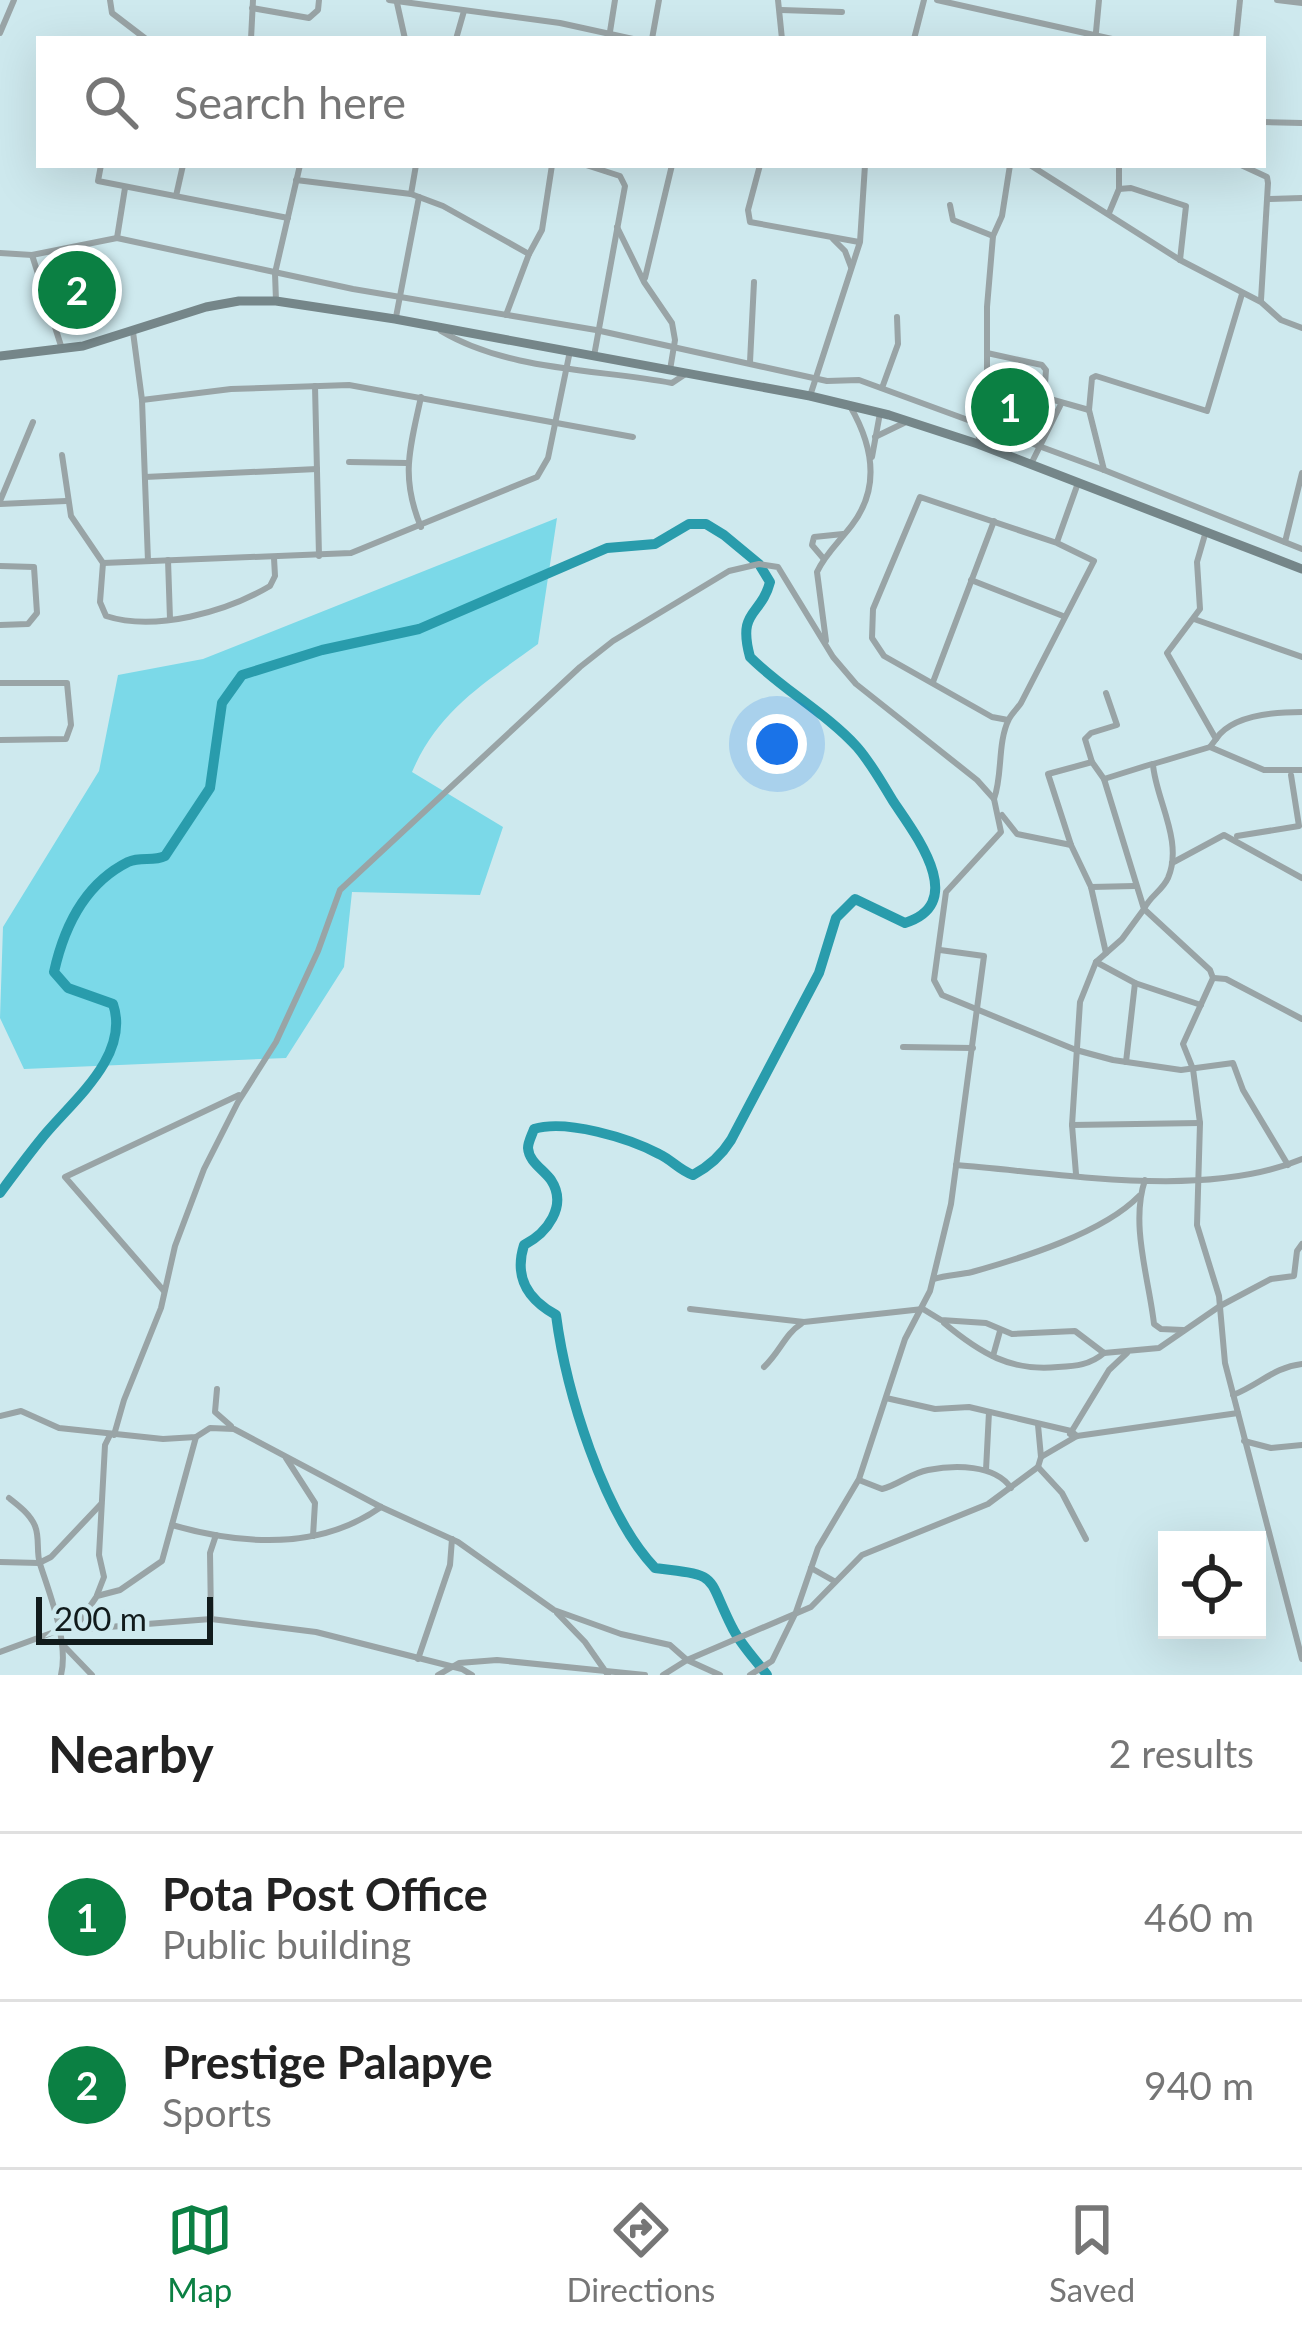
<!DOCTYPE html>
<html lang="en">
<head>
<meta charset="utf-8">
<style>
  :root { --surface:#fff; --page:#f2f2f2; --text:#222; --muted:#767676; --line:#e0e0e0; --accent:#0b8043 }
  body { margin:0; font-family:Lato,sans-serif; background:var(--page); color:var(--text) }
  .controls { position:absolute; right:36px; bottom:36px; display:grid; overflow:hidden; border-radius:0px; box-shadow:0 12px 48px #0002 }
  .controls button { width:108px; height:108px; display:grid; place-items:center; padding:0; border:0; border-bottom:3px solid var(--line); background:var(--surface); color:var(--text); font:60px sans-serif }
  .scale { position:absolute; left:36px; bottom:30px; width:177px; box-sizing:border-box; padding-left:12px; border:6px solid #111b1c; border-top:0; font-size:33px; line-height:42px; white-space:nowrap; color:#111b1c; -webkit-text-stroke:9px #cee9ee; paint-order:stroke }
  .you { position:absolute; left:777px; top:744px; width:42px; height:42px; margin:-30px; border:9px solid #fff; border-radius:50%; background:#1a73e8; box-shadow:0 0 0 18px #1a73e833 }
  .badge { display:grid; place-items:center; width:78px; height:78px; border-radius:50%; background:var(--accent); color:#fff; font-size:39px; font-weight:700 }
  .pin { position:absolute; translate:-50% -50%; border:6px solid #fff; box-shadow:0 3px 12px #0006 }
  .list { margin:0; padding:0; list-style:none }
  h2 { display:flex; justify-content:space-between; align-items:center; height:156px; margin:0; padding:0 48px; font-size:51px }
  h2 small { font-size:39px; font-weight:400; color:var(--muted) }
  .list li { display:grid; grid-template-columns:78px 1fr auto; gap:36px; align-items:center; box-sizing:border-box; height:168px; padding:0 48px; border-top:3px solid var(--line) }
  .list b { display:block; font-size:45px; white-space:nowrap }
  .list p { margin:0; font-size:39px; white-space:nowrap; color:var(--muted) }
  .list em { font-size:39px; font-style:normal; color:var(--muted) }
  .icon { flex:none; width:66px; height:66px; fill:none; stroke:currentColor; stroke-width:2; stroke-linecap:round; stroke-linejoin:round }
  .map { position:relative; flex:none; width:1302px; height:1675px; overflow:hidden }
  .search { position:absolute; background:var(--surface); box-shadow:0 12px 48px #0002; left:36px; right:36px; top:36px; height:132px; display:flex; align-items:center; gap:30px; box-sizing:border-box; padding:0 42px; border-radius:0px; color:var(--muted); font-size:45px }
  .sheet { height:492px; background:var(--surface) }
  nav { display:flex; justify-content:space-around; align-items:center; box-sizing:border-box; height:168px; border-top:3px solid var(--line); background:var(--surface); font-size:33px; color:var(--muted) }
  nav a { display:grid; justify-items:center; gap:6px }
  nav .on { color:var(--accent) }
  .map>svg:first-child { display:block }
  .green { fill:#7bd9e8 }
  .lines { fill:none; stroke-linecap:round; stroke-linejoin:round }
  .river { stroke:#299cac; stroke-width:10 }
  .street { stroke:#99a4a6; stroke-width:6 }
  .secondary { stroke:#758689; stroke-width:9 }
</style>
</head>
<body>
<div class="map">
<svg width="1302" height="1675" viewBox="0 0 1302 1675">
  <rect width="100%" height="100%" fill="#cee9ee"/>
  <path class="green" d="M557,518L538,644C485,683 439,709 412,772L503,827L480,895L352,892L344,967L286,1058L24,1069L0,1018L3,927L99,771L118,675L203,659Z"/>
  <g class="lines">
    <path class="river" d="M0,1193C15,1173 30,1152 47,1132C76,1098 130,1054 113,1004L68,988L54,972C64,927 84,884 128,862C141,856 153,862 165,856L210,788L222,703L242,675L322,650L419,629L607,548L655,544L689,524H706L724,535L759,564L770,582C761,617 737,609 750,657C782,689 826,713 857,747C871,763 882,783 893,801C915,834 969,903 905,923L855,899L836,918L819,973L731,1140C721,1156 710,1166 693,1175C679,1170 672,1160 659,1154C629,1138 566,1119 534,1129C532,1135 528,1142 528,1148C529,1162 543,1169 551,1180C568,1206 547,1233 524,1245C514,1277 527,1299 556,1315C566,1391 603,1513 655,1568C721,1576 705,1573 732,1627C740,1644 756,1660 767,1675"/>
    <g class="street">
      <polyline points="110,0 112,13 146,39"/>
      <polyline points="389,0 560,23 633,39"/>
      <polyline points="778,0 782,39"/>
      <polyline points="937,0 1112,39"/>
      <polyline points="1277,0 1302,3"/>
      <polyline points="397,3 405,39"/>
      <polyline points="252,8 309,18 318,10 319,0"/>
      <polyline points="781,10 842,12"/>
      <polyline points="1096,32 1099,0"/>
      <polyline points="0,33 14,0"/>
      <polyline points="609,38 615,0"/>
      <polyline points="251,39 253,0"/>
      <polyline points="456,39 464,11"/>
      <polyline points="652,39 659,0"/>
      <polyline points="914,39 924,0"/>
      <polyline points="1236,39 1240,0"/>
      <polyline points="1263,122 1302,123"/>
      <polyline points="101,165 98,181 288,218"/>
      <polyline points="586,165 620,176 625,186 594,356"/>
      <polyline points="760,165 748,210 750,222 859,242"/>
      <polyline points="1030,165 1180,260 1261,302 1281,320 1302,328"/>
      <polyline points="1241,165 1267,177 1268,183 1261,300"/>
      <polyline points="296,180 411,194 443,206 529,254"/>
      <polyline points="1119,189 1131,188 1186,206 1180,260"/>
      <polyline points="411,194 416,165"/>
      <polyline points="176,196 183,165"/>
      <polyline points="1270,199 1302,198"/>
      <polyline points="950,205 953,220 993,236"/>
      <polyline points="1109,213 1119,189 1119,165"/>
      <polyline points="617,227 644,282 672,323 675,340 670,370"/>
      <polyline points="117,238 125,188"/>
      <polyline points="833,239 845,251 851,267"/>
      <polyline points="0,253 32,255 117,238 353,289 596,330 827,381 859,380 1104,470 1302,549"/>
      <polyline points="32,255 62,349"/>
      <polyline points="645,278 672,165"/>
      <polyline points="276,301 275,273 300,165"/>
      <polyline points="506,315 529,254 542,230 552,165"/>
      <polyline points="396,317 419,197"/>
      <path d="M441,331C508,371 597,369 672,383L687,373"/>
      <polyline points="133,332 142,400 148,561"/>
      <polyline points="987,353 1042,365 1046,370 1044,399"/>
      <polyline points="750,362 754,282"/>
      <polyline points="987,381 1089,410 1092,378 1096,376 1207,411 1242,294"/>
      <polyline points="315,386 319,556"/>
      <polyline points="882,388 898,344 897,317"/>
      <polyline points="810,396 860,242 865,165"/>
      <path d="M421,397C410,448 400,477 421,527"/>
      <polyline points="142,400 231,389 349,385 633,437"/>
      <polyline points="1089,410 1104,470"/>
      <polyline points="875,437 904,423"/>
      <polyline points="978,444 987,381 987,307 993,236 1002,216 1010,165"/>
      <path d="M62,455L71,516L103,563L100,602L106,616C155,632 226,612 270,586L275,576L274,558"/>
      <polyline points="872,457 880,413"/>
      <polyline points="349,462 407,463"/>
      <polyline points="1031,464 1061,404"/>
      <polyline points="145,477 317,469"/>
      <polyline points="0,501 33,422"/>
      <polyline points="0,504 66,501"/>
      <path d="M1206,531L1197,562L1200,609L1167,653L1216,739L1210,747L1153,764C1155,798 1184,841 1168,878C1162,891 1150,896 1144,909L1210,970L1213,978L1183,1044L1193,1069L1200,1123L1197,1225L1219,1296L1225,1363L1302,1659"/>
      <polyline points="1057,542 1078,483"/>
      <polyline points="1285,542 1302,473"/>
      <polyline points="823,558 812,545 814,537 843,534"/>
      <polyline points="168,560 170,619"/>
      <polyline points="103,563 351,553 537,477 548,458 570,351"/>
      <polyline points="0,566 34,567 37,613 28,624 0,625"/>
      <polyline points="971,580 1063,616"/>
      <polyline points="1194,619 1302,657"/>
      <path d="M826,641L817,572C825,554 840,541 852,525C881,487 872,444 850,406"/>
      <polyline points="933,682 994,521"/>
      <polyline points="0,683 67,683 71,725 66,739 0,740"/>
      <path d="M1216,739C1232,715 1276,712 1302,712"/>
      <polyline points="1210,747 1264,770 1302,770"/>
      <polyline points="1092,762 1048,774 1071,845 1091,887 1106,953"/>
      <polyline points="1104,779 1152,764"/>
      <path d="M994,799C1003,774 997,743 1009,719C1012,713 1018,708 1021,703L1094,561L1057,543L920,497L873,609L872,638L884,656L992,717L1008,720"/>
      <polyline points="1002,815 1017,834 1071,845"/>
      <polyline points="1237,836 1299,826 1291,775"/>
      <polyline points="1172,863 1224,835 1302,878"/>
      <polyline points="1091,887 1135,886"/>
      <polyline points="1096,962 1135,983 1201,1005"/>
      <polyline points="1214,978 1226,979 1302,1019"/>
      <polyline points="903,1047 973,1048"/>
      <polyline points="1126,1062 1135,983"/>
      <polyline points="1072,1125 1200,1123"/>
      <path d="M956,1165C1060,1173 1205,1200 1302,1159"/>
      <polyline points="1076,1174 1072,1125 1080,1002 1096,962 1122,939 1144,909 1104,779 1092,762 1085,739 1091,733 1117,725 1106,693"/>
      <path d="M1145,1180C1130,1224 1149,1279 1154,1324L1161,1329L1183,1330"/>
      <path d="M934,1279C946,1275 959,1275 972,1272C1022,1258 1103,1233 1139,1196"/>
      <polyline points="164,1291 65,1177 239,1095"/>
      <polyline points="690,1309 804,1322 923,1309 941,1320 986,1323 1012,1334 1075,1331 1104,1353 1159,1348 1220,1306 1271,1279 1294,1276 1297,1251 1302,1244"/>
      <path d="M944,1323C980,1353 1011,1372 1058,1367C1076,1366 1090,1365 1104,1353"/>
      <polyline points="993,1356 1000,1331"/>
      <path d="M764,1367C780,1352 785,1334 801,1324"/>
      <polyline points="217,1389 215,1412 231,1426"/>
      <path d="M1233,1395C1259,1385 1274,1367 1302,1364"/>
      <polyline points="886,1398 935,1409 969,1407 1071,1431 1077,1436"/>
      <polyline points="0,1416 21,1411 59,1428 163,1439 196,1437 210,1428 234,1429 381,1507 458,1542 554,1610 621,1634 670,1645 687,1660 720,1675"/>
      <polyline points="1038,1425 1041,1457"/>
      <polyline points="1070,1434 1109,1370 1127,1353"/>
      <polyline points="114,1435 124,1400 161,1308 175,1246 204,1169 238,1102 276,1042 318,951 340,890 580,667 613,641 729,571 759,564 778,567 833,657 856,684 977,780 994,799 1001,832 946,892 934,980 942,995 1076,1050 1113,1060 1181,1070 1233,1063 1243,1090 1288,1165"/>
      <polyline points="1244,1441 1271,1448 1302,1445"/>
      <polyline points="286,1458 315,1503 313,1536"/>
      <polyline points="1038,1467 1062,1493 1086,1539"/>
      <polyline points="986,1470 989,1412"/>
      <path d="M859,1480L882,1489C898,1485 911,1473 928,1470C954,1465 995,1464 1011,1488"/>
      <path d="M9,1498C18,1505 30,1514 35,1526C40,1538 36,1552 40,1564C50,1595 69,1643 61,1675"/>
      <path d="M172,1525C242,1545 319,1551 381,1507"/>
      <polyline points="0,1562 39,1563 51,1557 101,1504"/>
      <polyline points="811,1568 834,1581"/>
      <polyline points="97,1595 104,1577 99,1555 105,1445 110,1435"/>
      <polyline points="557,1613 585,1642 608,1675"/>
      <polyline points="211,1619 210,1553 216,1535"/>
      <polyline points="73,1631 97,1596 120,1590 162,1561 196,1437"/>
      <polyline points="66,1648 92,1675"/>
      <polyline points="0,1652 57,1631 211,1619 316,1632 462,1669 472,1675"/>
      <polyline points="418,1659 450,1565 452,1539"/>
      <polyline points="438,1675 459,1663 497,1660 645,1675"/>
      <polyline points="663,1675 687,1660 811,1607 862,1555 988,1504 1038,1467 1041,1457 1077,1436 1238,1413"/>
      <polyline points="750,1675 772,1661 796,1612 818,1548 859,1479 905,1339 930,1291 951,1204 984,956 940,950"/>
    </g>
    <polyline class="secondary" points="0,356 83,346 206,307 239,301 276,301 395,319 810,396 889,415 978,444 1302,569"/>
  </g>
</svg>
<div class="controls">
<button><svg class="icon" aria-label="locate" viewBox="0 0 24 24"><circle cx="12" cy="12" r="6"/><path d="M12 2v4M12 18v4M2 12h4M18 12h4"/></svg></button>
</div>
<div class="scale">200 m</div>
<div class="you"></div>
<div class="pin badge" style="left:1010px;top:407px">1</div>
<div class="pin badge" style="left:77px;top:290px">2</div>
<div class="search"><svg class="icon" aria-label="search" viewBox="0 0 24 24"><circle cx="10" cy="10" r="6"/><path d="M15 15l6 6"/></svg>Search here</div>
</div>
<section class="sheet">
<h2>Nearby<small>2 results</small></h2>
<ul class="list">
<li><span class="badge">1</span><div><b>Pota Post Office</b><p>Public building</p></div><em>460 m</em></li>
<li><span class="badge">2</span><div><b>Prestige Palapye</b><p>Sports</p></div><em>940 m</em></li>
</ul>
</section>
<nav>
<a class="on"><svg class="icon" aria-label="map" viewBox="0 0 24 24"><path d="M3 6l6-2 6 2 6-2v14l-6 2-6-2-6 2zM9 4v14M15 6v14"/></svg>Map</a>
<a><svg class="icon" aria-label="directions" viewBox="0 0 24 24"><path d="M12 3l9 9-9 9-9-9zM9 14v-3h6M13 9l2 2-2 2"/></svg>Directions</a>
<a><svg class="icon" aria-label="saved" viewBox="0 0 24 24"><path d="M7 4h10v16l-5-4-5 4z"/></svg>Saved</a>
</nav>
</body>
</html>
